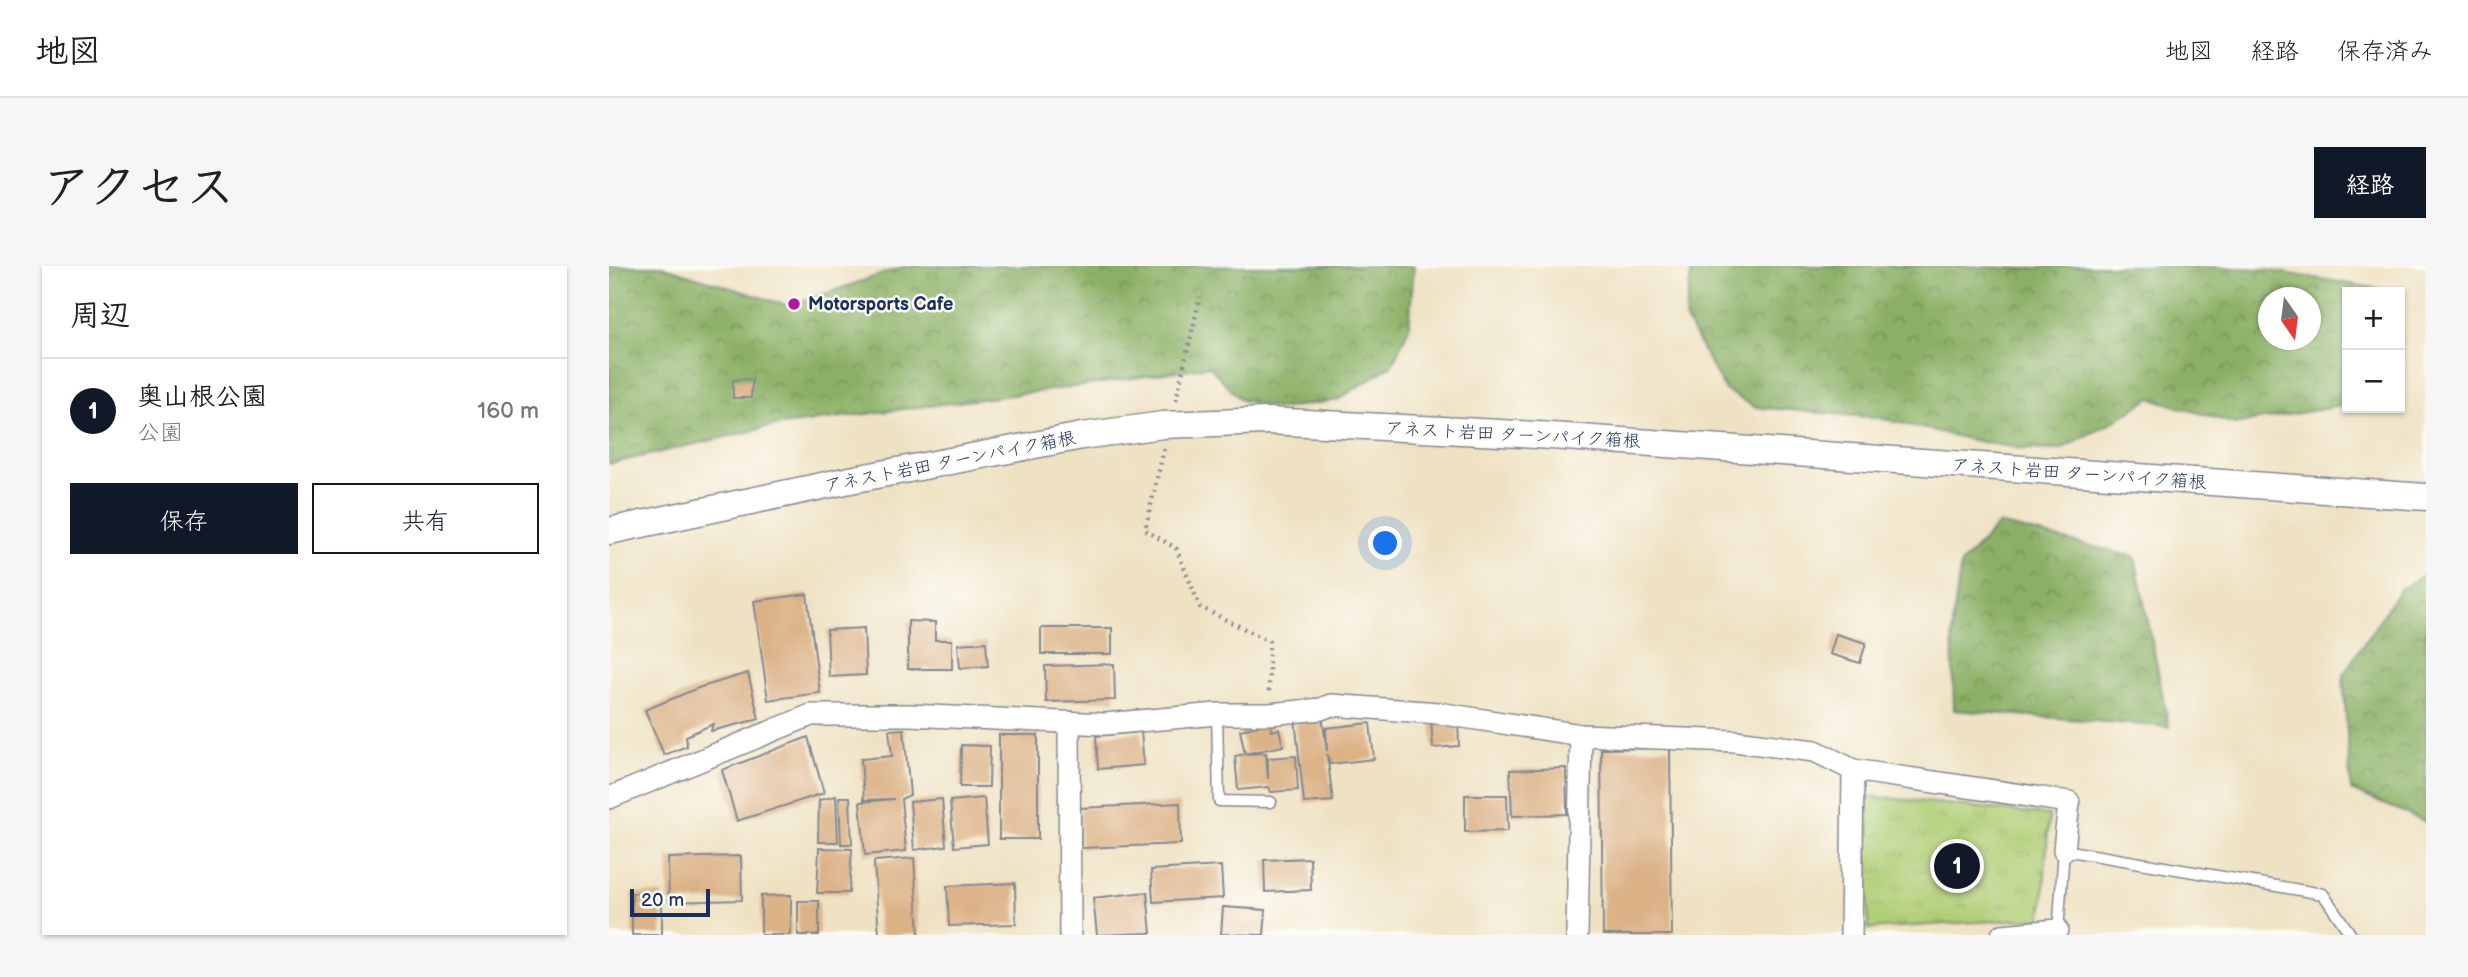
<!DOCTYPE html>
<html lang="ja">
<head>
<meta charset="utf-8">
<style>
  :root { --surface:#fff; --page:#f6f6f6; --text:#202124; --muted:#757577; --line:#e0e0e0; --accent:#111827 }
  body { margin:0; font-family:"Balsamiq Sans","Klee One",sans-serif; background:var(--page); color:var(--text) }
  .controls { position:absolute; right:21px; top:21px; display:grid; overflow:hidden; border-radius:0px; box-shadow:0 2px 5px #0004 }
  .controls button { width:63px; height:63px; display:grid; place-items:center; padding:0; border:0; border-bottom:2px solid var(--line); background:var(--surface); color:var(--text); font:35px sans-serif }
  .compass { position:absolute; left:1649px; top:21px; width:63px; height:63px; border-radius:50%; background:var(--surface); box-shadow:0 2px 5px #0004; rotate:166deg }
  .scale { position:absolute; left:21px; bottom:18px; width:80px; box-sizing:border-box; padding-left:7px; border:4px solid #1b2f5e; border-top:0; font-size:19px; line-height:24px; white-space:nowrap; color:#1b2f5e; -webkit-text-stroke:5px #fdfcf7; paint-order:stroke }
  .you { position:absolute; left:777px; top:278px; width:24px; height:24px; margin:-18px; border:5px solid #fff; border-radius:50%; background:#1a73e8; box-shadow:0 0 0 10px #1a73e833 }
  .badge { display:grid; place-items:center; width:46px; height:46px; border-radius:50%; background:var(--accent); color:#fff; font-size:23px; font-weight:700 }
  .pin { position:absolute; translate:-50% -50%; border:4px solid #fff; box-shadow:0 2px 7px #0006 }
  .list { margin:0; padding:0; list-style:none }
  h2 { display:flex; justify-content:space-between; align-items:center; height:91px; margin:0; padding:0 28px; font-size:30px }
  h2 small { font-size:23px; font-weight:400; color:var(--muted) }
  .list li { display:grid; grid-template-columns:46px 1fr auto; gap:21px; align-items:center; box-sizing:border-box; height:105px; padding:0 28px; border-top:2px solid var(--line) }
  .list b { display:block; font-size:26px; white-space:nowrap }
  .list p { margin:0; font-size:23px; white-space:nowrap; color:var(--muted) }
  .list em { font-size:23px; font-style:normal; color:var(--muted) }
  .actions { display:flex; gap:14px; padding:21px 28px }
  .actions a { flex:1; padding:16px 0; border:2px solid var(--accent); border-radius:0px; text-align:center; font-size:24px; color:var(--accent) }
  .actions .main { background:var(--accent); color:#fff }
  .map { position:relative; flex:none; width:1817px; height:669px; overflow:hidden; border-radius:0px }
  header { display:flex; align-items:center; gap:42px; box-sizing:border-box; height:98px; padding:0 35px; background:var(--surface); border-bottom:2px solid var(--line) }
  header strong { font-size:33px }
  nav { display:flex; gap:38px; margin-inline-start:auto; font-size:24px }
  .intro { display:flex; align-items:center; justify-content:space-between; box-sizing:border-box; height:168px; padding:0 42px }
  h1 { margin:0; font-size:49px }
  .button { padding:18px 32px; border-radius:0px; background:var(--accent); color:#fff; font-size:24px; font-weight:700 }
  main { display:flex; gap:42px; padding:0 42px }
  aside { flex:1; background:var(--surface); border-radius:0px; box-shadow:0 2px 5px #0004 }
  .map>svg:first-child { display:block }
  .grass { fill:url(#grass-tufts); stroke:#657e68; stroke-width:2 }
  .forest { fill:url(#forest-crowns); stroke:#537062; stroke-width:2; fill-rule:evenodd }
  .building { fill:#dcb287 }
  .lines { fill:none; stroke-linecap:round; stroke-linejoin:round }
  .service-casing { stroke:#858890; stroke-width:13 }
  .minor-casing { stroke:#858890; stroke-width:24 }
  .tertiary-casing { stroke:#858890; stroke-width:29 }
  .path { stroke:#858890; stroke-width:4.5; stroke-dasharray:2 5; stroke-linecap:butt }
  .service { stroke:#fff; stroke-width:10 }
  .minor { stroke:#fff; stroke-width:21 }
  .tertiary { stroke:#fff; stroke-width:26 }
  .tertiary-bridge-casing { stroke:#858890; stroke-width:29; stroke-linecap:butt }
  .tertiary-bridge { stroke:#fff; stroke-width:26 }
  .poi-dot { fill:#b5179e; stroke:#fdfcf7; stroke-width:2.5 }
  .labels { text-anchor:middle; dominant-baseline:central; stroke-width:5; stroke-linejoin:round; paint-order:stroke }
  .poi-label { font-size:18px; font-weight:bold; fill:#1b2f5e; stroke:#fdfcf7; text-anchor:start }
  .street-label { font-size:18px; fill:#1b2f5e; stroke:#fdfcf7 }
</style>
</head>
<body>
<header>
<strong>地図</strong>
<nav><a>地図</a><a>経路</a><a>保存済み</a></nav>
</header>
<div class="intro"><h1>アクセス</h1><a class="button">経路</a></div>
<main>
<aside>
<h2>周辺<small></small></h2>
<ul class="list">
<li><span class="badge">1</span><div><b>奥山根公園</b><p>公園</p></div><em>160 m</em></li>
</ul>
<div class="actions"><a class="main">保存</a><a>共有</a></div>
</aside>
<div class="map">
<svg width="1817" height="669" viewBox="0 0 1817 669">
  <defs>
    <pattern id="grass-tufts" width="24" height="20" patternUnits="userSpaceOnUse" patternTransform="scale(1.75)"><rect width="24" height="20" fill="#afcd73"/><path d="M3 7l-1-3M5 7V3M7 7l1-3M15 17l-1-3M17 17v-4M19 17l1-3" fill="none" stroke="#96b066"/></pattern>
    <pattern id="forest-crowns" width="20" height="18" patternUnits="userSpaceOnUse" patternTransform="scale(1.75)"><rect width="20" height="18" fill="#8bb065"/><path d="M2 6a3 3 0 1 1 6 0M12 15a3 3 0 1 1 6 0" fill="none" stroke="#719056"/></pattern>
  </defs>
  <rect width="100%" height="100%" fill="#fdfcf7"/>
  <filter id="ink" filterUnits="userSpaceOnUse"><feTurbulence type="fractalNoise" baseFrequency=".0143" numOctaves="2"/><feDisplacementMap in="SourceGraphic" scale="14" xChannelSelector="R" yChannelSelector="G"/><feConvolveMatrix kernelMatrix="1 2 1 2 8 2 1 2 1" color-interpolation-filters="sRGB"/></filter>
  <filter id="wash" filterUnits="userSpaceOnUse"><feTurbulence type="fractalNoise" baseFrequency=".00686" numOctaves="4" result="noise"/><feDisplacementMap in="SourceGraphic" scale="28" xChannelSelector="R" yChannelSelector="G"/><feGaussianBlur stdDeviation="1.57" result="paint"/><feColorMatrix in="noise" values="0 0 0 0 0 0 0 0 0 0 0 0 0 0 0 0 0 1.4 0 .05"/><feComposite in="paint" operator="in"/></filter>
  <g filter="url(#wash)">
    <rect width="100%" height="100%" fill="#efe2c3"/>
    <polygon class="grass" points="1259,530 1440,549 1433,652 1259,663"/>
    <g class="forest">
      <polygon points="0,0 52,0 180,40 297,0 805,0 800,62 783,99 728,134 670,143 632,134 600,100 480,119 164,160 0,198"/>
      <path d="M1083,0H1357L1419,3L1449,0H1583L1650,3L1791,26L1792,130L1791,26H1738V139L1626,158L1541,132L1509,153L1450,184L1414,183L1363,174L1271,152L1146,141L1116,124L1076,52ZM1660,32H1702V74H1660Z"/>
      <polygon points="1390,258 1526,291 1560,461 1345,444 1343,360 1352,298"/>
      <polygon points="1817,308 1817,556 1742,524 1734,409 1791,323"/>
    </g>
    <g id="blocks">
      <g class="building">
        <polygon points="143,113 142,132 124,132 124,114"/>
        <polygon points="198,328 211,427 159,434 145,335"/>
        <polygon points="299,355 326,356 326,374 343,374 343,403 299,403"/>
        <polygon points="255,362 257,409 220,411 218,364"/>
        <rect x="432" y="362" width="71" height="26"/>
        <polygon points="1227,368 1257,377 1251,397 1221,388"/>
        <polygon points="377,376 379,400 351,402 349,378"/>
        <polygon points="505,398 506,434 437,436 436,400"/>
        <polygon points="139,407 150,453 102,465 104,458 77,470 78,480 55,489 36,444 89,422"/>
        <polygon points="712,443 718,485 717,462 761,457 765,493 721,498 718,488 724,535 695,537 686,453"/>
        <polygon points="660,448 663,465 670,463 674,480 636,488 657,487 659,513 659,492 687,490 689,524 662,526 660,521 629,524 626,490 636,488 631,464 649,460 647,451"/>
        <polygon points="849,452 850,480 824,482 822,453"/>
        <polygon points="295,463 301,529 292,533 297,585 256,589 251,536 285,533 255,534 252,493 283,490 280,464"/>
        <polygon points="532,466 535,499 489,503 487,470"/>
        <rect x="390" y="469" width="39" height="104"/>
        <polygon points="199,471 215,527 128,555 113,504"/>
        <polygon points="352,479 381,480 380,521 351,521"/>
        <polygon points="1061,482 1063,669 994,669 992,483"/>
        <polygon points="957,502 958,548 903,550 901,504"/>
        <polygon points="856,529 898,529 899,565 856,566"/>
        <polygon points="227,530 229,576 209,576 210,534"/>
        <polygon points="230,531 241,531 243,578 232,578"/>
        <polygon points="375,532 379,578 345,581 341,535"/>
        <polygon points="333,533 337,580 305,584 301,536"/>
        <polygon points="571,537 572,578 472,582 471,542"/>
        <polygon points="210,582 243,583 240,627 208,627"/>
        <polygon points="132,590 133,634 60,636 59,592"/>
        <polygon points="305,592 310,669 270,669 265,595"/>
        <polygon points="701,592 702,624 656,626 655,594"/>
        <polygon points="612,600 614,632 544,636 542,604"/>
        <polygon points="406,617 407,658 340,660 338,620"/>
        <polygon points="538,626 542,667 488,669 484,632"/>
        <polygon points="23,627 53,628 53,669 23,669"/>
        <polygon points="182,629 182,669 152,669 152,630"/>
        <rect x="189" y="635" width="21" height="34"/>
        <polygon points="614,641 657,644 655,669 612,668"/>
      </g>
    </g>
  </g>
  <g filter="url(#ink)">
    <use href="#blocks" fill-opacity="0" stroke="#858890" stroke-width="2"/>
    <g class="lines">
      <g class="service-casing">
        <g id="service">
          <polyline points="608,448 610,535 662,536"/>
          <polyline points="1449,666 1455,584 1714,628 1742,669"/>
        </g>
      </g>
      <g class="minor-casing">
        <g id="minor">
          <polyline points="460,456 461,669"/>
          <polyline points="0,532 202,449 300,449 496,458 608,448 660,448 712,443 722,439 829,447 972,469 1126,475 1206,485 1244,504 1460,536 1455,584"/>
          <polyline points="968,669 972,469"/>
          <polyline points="1242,669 1244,504"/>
          <polyline points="1393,669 1448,664"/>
        </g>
      </g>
      <g class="tertiary-casing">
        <g id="tertiary">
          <polyline points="658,155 928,169 1817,231"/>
          <polyline points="0,265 241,214 410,182"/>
        </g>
      </g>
      <g class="path">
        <polyline points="567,134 591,31"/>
        <polyline points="555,183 536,264 567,282 591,341 660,375 660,426"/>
      </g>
      <use href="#service" class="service"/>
      <use href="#minor" class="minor"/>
      <use href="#tertiary" class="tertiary"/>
      <g class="tertiary-bridge-casing">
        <polyline id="tertiary-bridge" points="410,182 473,170 554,159 658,155"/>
      </g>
      <use href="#tertiary-bridge" class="tertiary-bridge"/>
    </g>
  </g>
  <circle class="poi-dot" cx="185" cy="38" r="7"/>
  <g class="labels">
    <g class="poi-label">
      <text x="199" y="38">Motorsports Cafe</text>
    </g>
    <g class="street-label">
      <text transform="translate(904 169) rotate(3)">アネスト岩田 ターンパイク箱根</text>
      <text transform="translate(341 196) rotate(-11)">アネスト岩田 ターンパイク箱根</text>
      <text transform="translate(1470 208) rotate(4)">アネスト岩田 ターンパイク箱根</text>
    </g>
  </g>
</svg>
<div class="controls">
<button>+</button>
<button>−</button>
</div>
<svg class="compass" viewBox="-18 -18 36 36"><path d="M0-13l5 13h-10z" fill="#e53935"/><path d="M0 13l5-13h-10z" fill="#757577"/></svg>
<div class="scale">20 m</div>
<div class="you"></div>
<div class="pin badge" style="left:1348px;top:600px">1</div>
</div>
</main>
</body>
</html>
